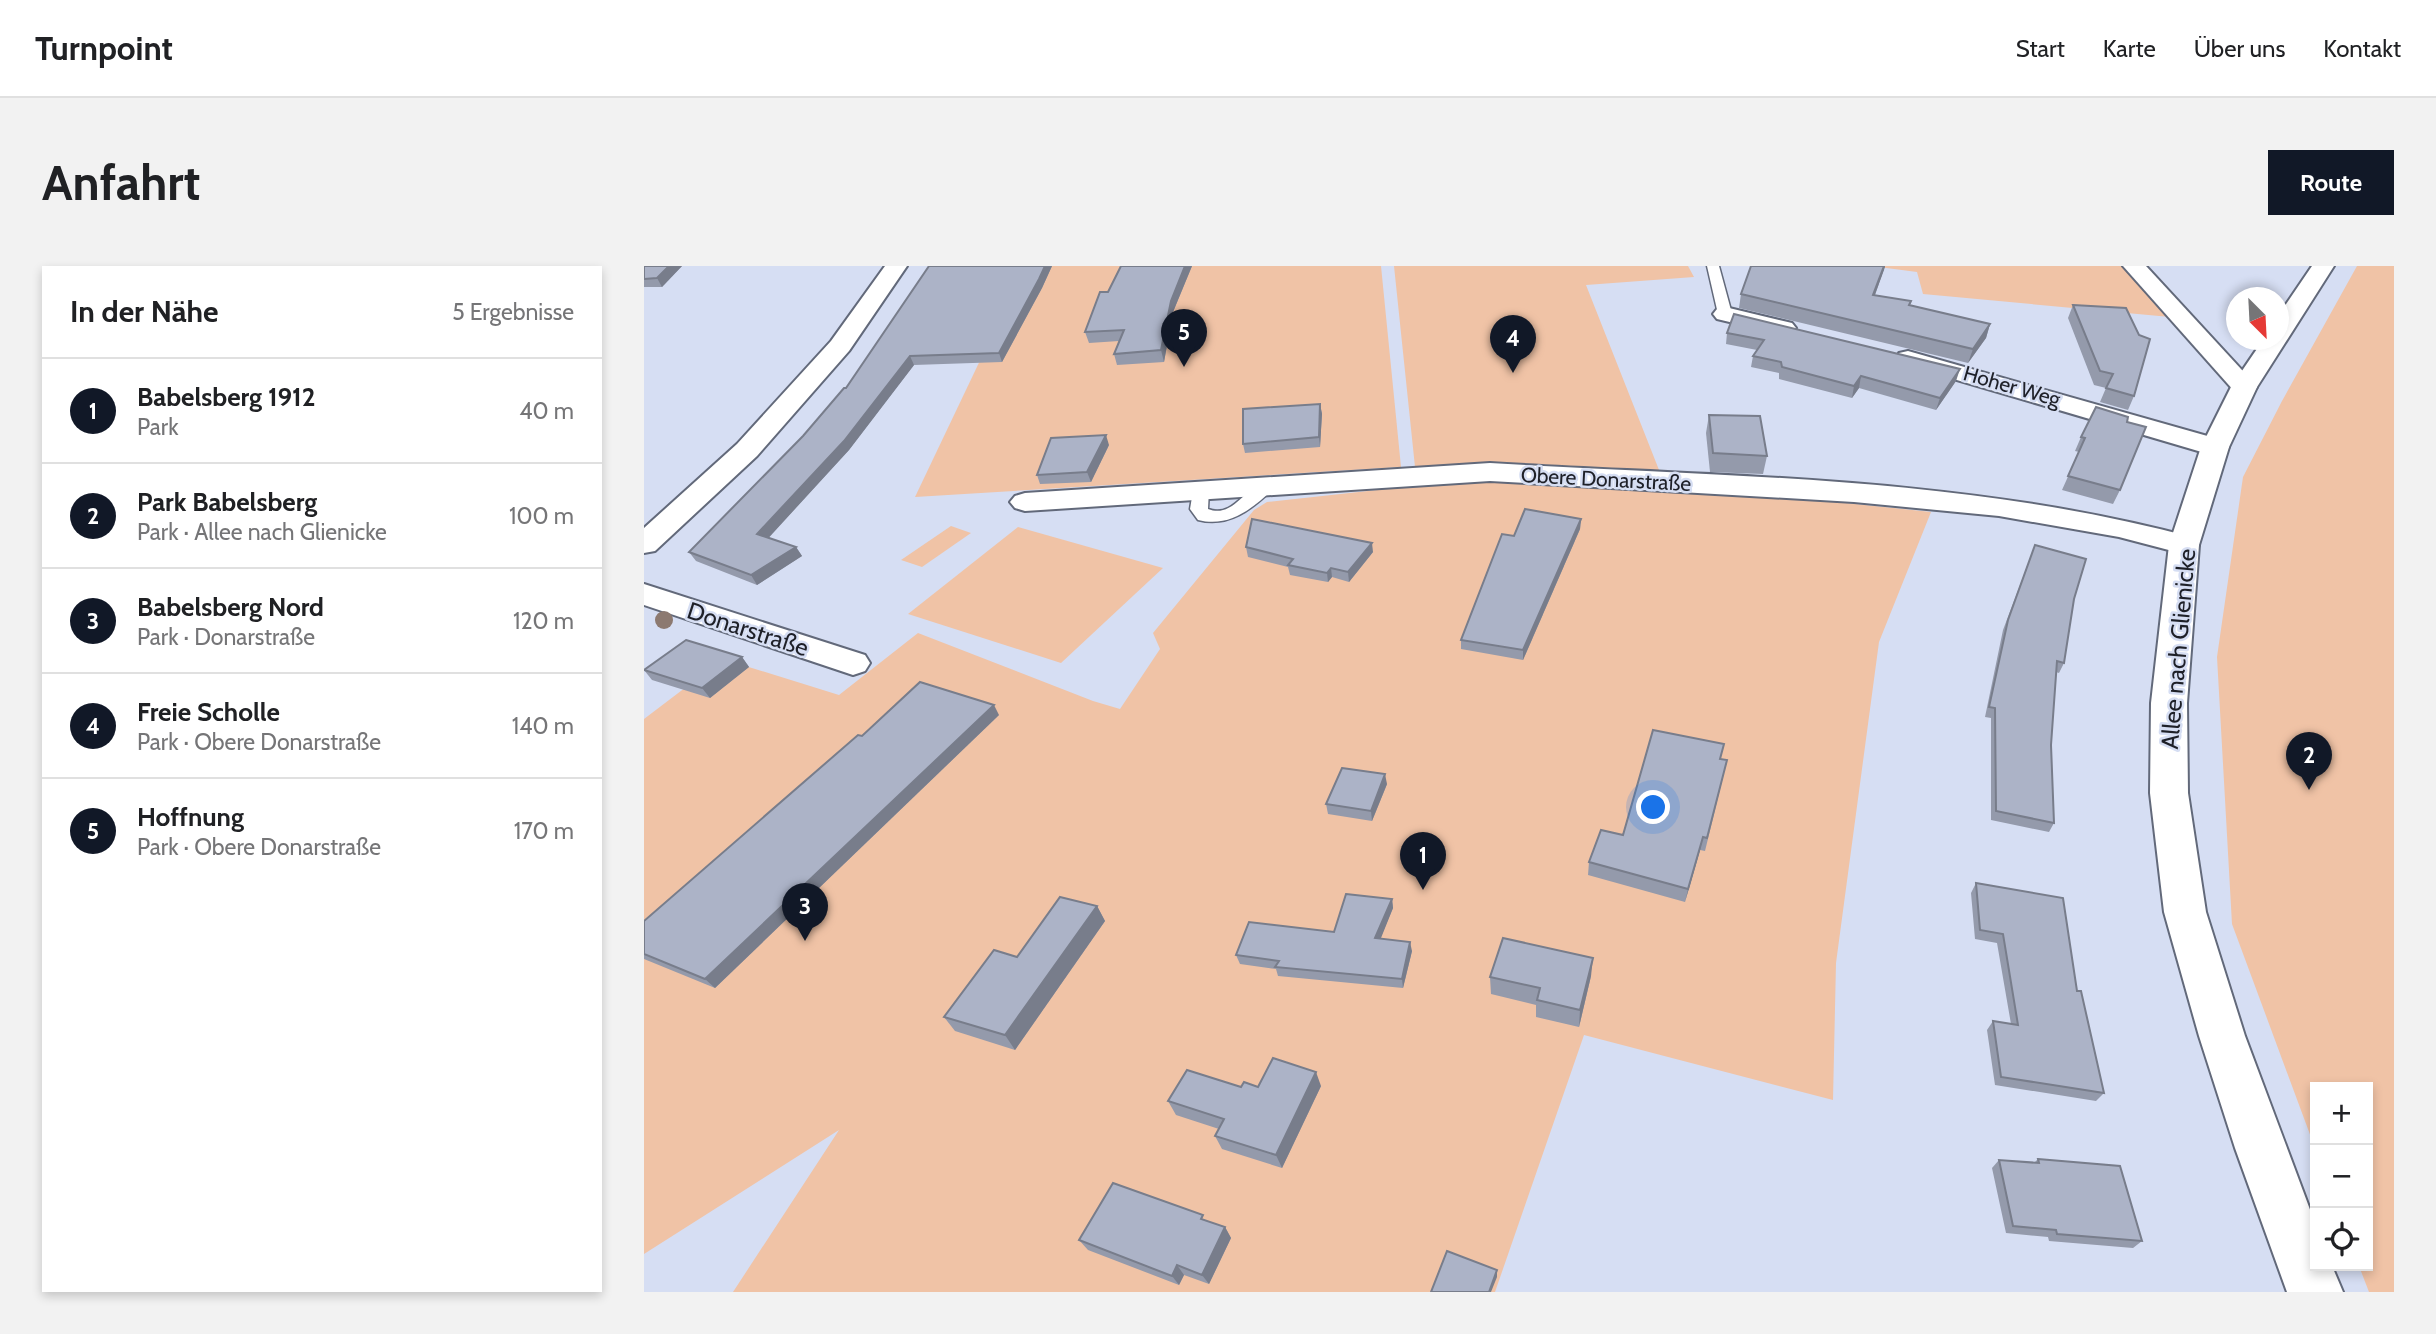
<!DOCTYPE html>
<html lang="de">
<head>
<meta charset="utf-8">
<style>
  :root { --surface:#fff; --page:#f2f2f2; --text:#202124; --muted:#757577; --line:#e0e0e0; --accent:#111827 }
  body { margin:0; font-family:Cabin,sans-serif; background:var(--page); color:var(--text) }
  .controls { position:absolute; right:21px; bottom:21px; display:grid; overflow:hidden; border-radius:0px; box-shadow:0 4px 10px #0003 }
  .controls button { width:63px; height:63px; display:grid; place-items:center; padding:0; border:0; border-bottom:2px solid var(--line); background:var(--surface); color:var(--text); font:35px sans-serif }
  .compass { position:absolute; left:1582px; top:21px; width:63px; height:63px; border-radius:50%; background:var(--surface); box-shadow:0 4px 10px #0003; rotate:156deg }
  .you { position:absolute; left:1010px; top:542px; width:24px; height:24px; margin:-18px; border:5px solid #fff; border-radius:50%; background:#1a73e8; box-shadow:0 0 0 10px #1a73e833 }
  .badge { display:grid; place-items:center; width:46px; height:46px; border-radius:50%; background:var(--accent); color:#fff; font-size:23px; font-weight:700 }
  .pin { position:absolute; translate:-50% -58px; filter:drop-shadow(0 2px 4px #0008) }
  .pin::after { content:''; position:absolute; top:37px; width:24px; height:21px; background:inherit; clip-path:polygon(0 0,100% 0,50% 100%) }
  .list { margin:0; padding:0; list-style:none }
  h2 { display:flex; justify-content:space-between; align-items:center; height:91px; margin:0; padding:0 28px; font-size:30px }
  h2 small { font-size:23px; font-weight:400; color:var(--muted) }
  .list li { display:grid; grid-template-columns:46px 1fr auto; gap:21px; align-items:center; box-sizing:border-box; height:105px; padding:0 28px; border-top:2px solid var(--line) }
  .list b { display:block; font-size:26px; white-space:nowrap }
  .list p { margin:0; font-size:23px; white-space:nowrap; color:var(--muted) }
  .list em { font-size:23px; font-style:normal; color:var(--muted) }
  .icon { flex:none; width:38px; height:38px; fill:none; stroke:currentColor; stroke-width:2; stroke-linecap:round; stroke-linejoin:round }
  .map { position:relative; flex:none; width:1750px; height:1026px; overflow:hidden; border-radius:0px }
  header { display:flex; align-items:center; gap:42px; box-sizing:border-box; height:98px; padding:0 35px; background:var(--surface); border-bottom:2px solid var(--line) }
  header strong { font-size:33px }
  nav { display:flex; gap:38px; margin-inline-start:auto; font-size:24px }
  .intro { display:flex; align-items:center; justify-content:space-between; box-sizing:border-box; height:168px; padding:0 42px }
  h1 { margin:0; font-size:49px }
  .button { padding:18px 32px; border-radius:0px; background:var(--accent); color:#fff; font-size:24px; font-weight:700 }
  main { display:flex; gap:42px; padding:0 42px }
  aside { flex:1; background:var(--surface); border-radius:0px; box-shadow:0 4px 10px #0003 }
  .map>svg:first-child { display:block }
  .green { fill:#f0c3a6 }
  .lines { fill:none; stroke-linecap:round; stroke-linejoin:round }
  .lane-casing { stroke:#62697a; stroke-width:3 }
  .street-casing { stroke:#62697a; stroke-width:4 }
  .secondary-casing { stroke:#62697a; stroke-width:4 }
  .lane { fill:#fff; fill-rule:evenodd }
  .street { fill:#fff; fill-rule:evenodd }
  .secondary { fill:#fff; fill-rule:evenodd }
  .tree { fill:#8c7970 }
  .wall { fill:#949aab }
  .shaded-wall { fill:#787d8b }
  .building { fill:#acb3c7; stroke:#787d8b; stroke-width:2 }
  .labels { text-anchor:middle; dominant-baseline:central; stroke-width:5; stroke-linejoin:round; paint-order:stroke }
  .far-street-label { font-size:21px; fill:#1e2028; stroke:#d6def3 }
  .street-label { font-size:24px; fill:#1e2028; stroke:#d6def3 }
</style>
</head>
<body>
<header>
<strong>Turnpoint</strong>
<nav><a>Start</a><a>Karte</a><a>Über uns</a><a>Kontakt</a></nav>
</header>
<div class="intro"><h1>Anfahrt</h1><a class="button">Route</a></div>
<main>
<aside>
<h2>In der Nähe<small>5 Ergebnisse</small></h2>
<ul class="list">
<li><span class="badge">1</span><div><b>Babelsberg 1912</b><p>Park</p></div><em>40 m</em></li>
<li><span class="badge">2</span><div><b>Park Babelsberg</b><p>Park · Allee nach Glienicke</p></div><em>100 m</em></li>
<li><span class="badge">3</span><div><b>Babelsberg Nord</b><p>Park · Donarstraße</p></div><em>120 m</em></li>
<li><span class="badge">4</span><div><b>Freie Scholle</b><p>Park · Obere Donarstraße</p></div><em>140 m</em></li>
<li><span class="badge">5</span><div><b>Hoffnung</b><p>Park · Obere Donarstraße</p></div><em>170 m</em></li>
</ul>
</aside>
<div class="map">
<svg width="1750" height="1026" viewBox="0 0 1750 1026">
  <rect width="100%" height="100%" fill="#d6def3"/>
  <g class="green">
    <polygon points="381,0 737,0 757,201 271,231"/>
    <polygon points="750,0 1044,0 1050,11 942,19 1017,209 874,197 771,201"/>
    <polygon points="1227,0 1480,0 1526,51 1279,28 1273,6"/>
    <polygon points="1713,0 1750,0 1750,1026 1725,1026 1715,1000 1724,1000 1724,821 1671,821 1671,882 1588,658 1573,391 1599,211 1638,135"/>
    <polygon points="824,214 1156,232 1287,246 1235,376 1192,697 1189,834 940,769 851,1026 89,1026 195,864 0,988 0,453 79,393 195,429 274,367 449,435 476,443 516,383 509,367 610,244 623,236"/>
    <polygon points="307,260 327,267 278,301 257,294"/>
    <polygon points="374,261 519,302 417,397 264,348"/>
  </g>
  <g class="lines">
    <g class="lane-casing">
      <g id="lane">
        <polygon points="1063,0 1075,0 1088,48 1086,51 1076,51 1074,48"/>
        <path d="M623,214L632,219L629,223C608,243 585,262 554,254L546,243L550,219H562L565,223L564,243C590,253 602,219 623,214Z"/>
      </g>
    </g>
    <g class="street-casing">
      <g id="street">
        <polygon points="241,0 263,0 205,85 113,190 11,285 0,287 0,262 93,178 187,75"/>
        <polygon points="1479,0 1502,0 1609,116 1613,121 1609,126 1600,129 1591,126"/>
        <polygon points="1081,41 1148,57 1152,62 1148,67 1140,69 1073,53 1069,48 1073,43"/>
        <polygon points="1264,85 1581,175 1585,181 1581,187 1571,189 1561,187 1255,97 1252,92 1255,87"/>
        <path d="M846,197C1081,211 1322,210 1551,272L1555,279L1551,286L1540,288L1475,271L1355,250L1210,236L846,215L381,245L371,242L366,236L371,230L381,227Z"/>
        <polygon points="0,318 221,389 226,397 221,405 209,409 0,339"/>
      </g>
    </g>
    <g class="secondary-casing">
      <polygon id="secondary" points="1668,0 1690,0 1613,121 1585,181 1555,279 1543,437 1544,527 1562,646 1601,770 1671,957 1671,1000 1688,1000 1699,1026 1643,1026 1591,882 1555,770 1520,646 1506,527 1507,437 1525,279 1557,181 1587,121 1619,74 1634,74 1634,50"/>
    </g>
    <use href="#lane" class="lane"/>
    <use href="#street" class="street"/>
    <use href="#secondary" class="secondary"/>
  </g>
  <circle class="tree" cx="20" cy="354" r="9"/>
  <g class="wall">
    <polygon points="0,0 38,0 18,21 0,21"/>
    <polygon points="285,0 408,0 398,22 358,96 270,99 205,184 124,272 152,281 158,290 113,319 52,295 45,286 159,170 202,122"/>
    <polygon points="477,0 548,0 529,46 520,96 473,99 470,88 475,75 445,77 441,66 464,26"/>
    <polygon points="1107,0 1241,0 1231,29 1267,35 1266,39 1346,58 1342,72 1324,97 1095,42 1097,28"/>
    <polygon points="1429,39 1490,130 1484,144 1456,136 1462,122 1450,119 1424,52"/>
    <polygon points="1090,48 1312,115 1292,144 1215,122 1208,132 1135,113 1135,107 1107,101 1109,90 1113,84 1082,78 1083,67"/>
    <polygon points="676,138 678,148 676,181 601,187 599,178"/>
    <polygon points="1065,149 1123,190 1119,208 1066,206 1062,167"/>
    <polygon points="1483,156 1476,224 1469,238 1418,224 1435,186 1431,185 1437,171"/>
    <polygon points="465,179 447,216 396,218 393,209"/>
    <polygon points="937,253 936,263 879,394 817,383 817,374 870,270"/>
    <polygon points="1391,279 1430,333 1420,397 1415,407 1412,406 1407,479 1410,557 1405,566 1347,554 1347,452 1341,451 1359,364"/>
    <polygon points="602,281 729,286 705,316 688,311 684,316 646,309 644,301 604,291"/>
    <polygon points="98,391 105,401 66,432 8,414 0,404"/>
    <polygon points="355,449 71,722 0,693 0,655 218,470"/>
    <polygon points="1077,493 1080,507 1061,585 1056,584 1041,636 944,609 945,596"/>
    <polygon points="743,518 728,555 684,548 682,538"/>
    <polygon points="1332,617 1433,725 1460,827 1452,835 1351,819 1343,764 1349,755 1367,758 1353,677 1331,673 1327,627"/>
    <polygon points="748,633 749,642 736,673 768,685 759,722 634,710 632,703 596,698 592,689 690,666"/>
    <polygon points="453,640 461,655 371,784 311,765 300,751 373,691"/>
    <polygon points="947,710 935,761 892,751 892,739 847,728 846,711"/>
    <polygon points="677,820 638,902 578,883 571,870 575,863 532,849 524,835 597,821"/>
    <polygon points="1394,893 1498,975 1489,982 1405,975 1404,971 1362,967 1348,902 1355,894 1390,897"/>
    <polygon points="563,956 581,961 587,972 565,1018 540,1009 535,1019 444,984 435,974"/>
  </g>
  <g class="shaded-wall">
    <polygon points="25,0 38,0 18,21 13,12"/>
    <polygon points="401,0 408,0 398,22 358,96 355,87"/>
    <polygon points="541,0 548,0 529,46 520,96 517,84 527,35"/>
    <polygon points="1240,0 1241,0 1240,4 1226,42 1229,29"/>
    <polygon points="1346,58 1342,72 1324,97 1329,83"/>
    <polygon points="266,90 270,99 205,184 119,278 113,268"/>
    <polygon points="1316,103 1312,115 1292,144 1296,132"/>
    <polygon points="1217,110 1215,122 1208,132 1210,120"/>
    <polygon points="676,138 678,148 676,181 675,171"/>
    <polygon points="462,169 465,179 447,216 443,206"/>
    <polygon points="937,253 936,263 879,394 879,384"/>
    <polygon points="728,277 729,286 705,316 704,306"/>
    <polygon points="152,281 158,290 113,319 107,309"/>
    <polygon points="687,302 688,311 684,316 683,307"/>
    <polygon points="98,391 105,401 66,432 58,422"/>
    <polygon points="350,439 355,449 71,722 61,713"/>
    <polygon points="741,508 743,518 728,555 727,545"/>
    <polygon points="1059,571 1056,584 1041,636 1044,623"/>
    <polygon points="748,633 749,642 733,682 731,672"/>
    <polygon points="453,640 461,655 371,784 361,769"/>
    <polygon points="766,676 768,685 759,722 758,713"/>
    <polygon points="949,692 947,710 935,761 936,744"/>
    <polygon points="672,806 677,820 638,902 632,889"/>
    <polygon points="581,961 587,972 565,1018 558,1009"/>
    <polygon points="533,999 540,1009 535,1019 528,1010"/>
    <polygon points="853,1004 853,1011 847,1026 845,1026"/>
  </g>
  <g class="building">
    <polygon points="0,0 25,0 13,12 0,13"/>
    <polygon points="285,0 401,0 395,13 355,87 266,90 200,175 113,268 152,281 107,309 45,286 159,170 200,122 202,122"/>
    <polygon points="477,0 541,0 527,35 517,84 470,88 480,64 441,66 456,26 464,26"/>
    <polygon points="1107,0 1240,0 1229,29 1267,35 1265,39 1346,58 1329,83 1097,28"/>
    <polygon points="1429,39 1482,42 1495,69 1506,73 1490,130 1462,122 1469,108 1456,105"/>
    <polygon points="1090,48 1316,103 1296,132 1217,110 1210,120 1138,101 1137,96 1109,90 1120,74 1083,67"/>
    <polygon points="676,138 675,171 599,178 599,143"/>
    <polygon points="1452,141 1484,151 1483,156 1502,161 1476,224 1424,210 1441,172 1437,171"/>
    <polygon points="1065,149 1116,150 1123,190 1069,187"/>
    <polygon points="462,169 443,206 393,209 407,172"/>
    <polygon points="881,243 937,253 879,384 817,374 858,268 870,270"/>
    <polygon points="608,253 728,277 704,306 687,302 683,307 644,299 649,293 602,281"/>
    <polygon points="1391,279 1442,293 1430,333 1420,397 1413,395 1407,479 1410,557 1352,545 1351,442 1345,441 1364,354"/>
    <polygon points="42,374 98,391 58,422 0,404"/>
    <polygon points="276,416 350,439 61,713 0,688 0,655 214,469 218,470"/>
    <polygon points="1009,464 1080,478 1076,493 1083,494 1063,572 1059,571 1044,623 945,596 957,564 979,569"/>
    <polygon points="698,502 741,508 727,545 682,538"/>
    <polygon points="1332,617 1419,632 1433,725 1437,725 1460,827 1357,811 1349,755 1374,759 1359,668 1336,664"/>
    <polygon points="702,628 748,633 731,672 766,676 758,713 631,701 635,695 592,689 605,656 690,666"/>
    <polygon points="416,631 453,640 361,769 300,751 350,684 373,691"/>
    <polygon points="859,672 949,692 936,744 893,734 896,722 846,711"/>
    <polygon points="629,792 672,806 632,889 571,870 580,853 524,835 543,804 597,821 600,816 614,821"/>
    <polygon points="1394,893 1476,900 1498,975 1413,968 1412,964 1369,960 1355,894 1395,897"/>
    <polygon points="469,917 559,949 557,953 581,961 558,1009 533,999 528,1010 435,974"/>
    <polygon points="803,985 853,1004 845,1026 787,1026"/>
  </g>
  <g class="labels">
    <g class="far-street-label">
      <text transform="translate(1368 120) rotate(16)">Hoher Weg</text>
      <text transform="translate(962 213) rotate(3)">Obere Donarstraße</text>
    </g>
    <g class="street-label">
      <text transform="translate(104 363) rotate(18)">Donarstraße</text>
      <text transform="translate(1534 383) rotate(-85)">Allee nach Glienicke</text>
    </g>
  </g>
</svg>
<div class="controls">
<button>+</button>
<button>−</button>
<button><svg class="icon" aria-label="locate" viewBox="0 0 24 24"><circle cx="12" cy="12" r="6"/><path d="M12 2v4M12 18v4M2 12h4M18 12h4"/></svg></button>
</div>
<svg class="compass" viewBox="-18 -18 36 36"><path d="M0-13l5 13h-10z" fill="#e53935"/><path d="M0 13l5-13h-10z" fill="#757577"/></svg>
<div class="you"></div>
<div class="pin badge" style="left:779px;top:624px">1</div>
<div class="pin badge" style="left:1665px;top:524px">2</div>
<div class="pin badge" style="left:161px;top:675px">3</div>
<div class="pin badge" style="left:869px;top:107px">4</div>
<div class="pin badge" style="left:540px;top:101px">5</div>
</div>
</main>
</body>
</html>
